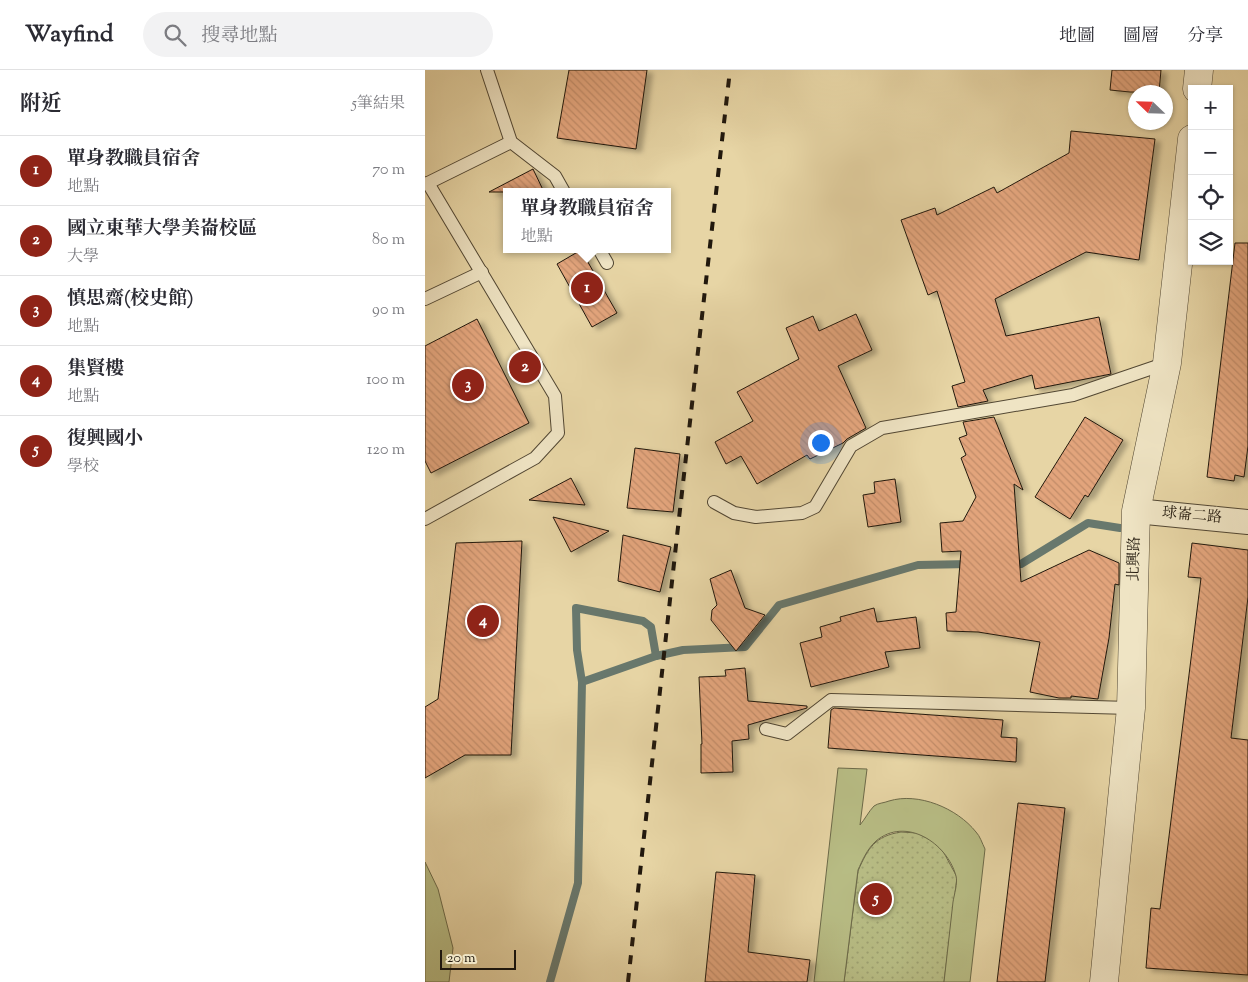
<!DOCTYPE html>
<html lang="zh-TW">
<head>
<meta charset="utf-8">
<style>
  :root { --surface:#fff; --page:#f2f2f3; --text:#2b2b33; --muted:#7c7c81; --line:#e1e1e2; --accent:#8f2418 }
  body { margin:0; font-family:"Sorts Mill Goudy","Noto Serif TC",serif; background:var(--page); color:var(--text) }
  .controls { position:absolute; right:15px; top:15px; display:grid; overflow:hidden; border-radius:0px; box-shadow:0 1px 4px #0004 }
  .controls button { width:45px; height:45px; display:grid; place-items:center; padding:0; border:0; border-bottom:1px solid var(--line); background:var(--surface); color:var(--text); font:25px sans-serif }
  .compass { position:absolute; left:703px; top:15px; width:45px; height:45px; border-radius:50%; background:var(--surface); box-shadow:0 1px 4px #0004; rotate:293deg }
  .scale { position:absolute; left:15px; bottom:12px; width:76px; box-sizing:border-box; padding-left:5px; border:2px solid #21180d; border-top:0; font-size:14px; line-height:18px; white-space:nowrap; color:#21180d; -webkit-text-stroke:4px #efe4c4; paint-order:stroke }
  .you { position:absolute; left:395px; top:372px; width:18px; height:18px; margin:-12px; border:4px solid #fff; border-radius:50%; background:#1a73e8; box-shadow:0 0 0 8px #1a73e833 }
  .badge { display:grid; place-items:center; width:32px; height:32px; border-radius:50%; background:var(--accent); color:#fff; font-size:16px; font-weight:700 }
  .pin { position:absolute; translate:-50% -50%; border:2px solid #fff; box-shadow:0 1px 5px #0006 }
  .popup { position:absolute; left:78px; top:118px; width:168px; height:65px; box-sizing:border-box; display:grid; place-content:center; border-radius:0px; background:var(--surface); filter:drop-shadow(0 1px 4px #0005); font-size:16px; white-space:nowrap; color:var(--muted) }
  .popup b { font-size:19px; color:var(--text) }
  .popup::after { content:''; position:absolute; left:50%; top:100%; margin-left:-10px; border:10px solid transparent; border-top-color:var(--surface) }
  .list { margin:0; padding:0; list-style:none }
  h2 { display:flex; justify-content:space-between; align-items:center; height:65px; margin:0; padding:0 20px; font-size:21px }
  h2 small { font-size:16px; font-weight:400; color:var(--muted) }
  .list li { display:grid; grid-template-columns:32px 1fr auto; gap:15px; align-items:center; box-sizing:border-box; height:70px; padding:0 20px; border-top:1px solid var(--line) }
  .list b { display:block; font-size:19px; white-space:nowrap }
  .list p { margin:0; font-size:16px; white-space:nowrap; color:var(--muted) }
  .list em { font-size:16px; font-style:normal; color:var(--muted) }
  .icon { flex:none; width:28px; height:28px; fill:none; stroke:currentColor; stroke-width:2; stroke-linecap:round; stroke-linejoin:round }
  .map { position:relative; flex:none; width:823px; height:912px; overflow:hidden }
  header { display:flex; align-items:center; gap:30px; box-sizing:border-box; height:70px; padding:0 25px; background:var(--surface); border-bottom:1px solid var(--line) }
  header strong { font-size:24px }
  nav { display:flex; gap:28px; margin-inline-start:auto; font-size:18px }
  .search { width:350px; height:45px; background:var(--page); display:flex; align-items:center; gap:12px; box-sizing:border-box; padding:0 18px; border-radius:28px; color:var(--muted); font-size:19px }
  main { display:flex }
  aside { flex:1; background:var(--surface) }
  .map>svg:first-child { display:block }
  .grass { fill:url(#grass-dots); stroke:#6c6a49 }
  .garden { fill:#b8bd85; stroke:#6c6a49 }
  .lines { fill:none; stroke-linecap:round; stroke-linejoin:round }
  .stream { stroke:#68786d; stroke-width:8 }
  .building { fill:url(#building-back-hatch); stroke:#21180d; filter:url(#shadow) }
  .service-casing { stroke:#524733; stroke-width:14 }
  .minor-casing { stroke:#524733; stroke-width:26 }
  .tertiary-casing { stroke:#524733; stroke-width:29 }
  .service { stroke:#efe4c4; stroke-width:12 }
  .minor { stroke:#efe4c4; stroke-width:24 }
  .tertiary { stroke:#efe4c4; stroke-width:28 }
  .rail { stroke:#21180d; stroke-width:4; stroke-dasharray:9 9; stroke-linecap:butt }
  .labels { text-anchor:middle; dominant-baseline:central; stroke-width:4.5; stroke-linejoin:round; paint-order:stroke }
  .street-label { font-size:15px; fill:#21180d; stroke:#efe4c4 }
</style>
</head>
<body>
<header>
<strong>Wayfind</strong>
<div class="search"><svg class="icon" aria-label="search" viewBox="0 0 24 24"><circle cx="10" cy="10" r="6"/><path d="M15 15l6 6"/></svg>搜尋地點</div>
<nav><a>地圖</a><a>圖層</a><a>分享</a></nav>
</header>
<main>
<aside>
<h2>附近<small>5筆結果</small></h2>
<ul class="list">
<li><span class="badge">1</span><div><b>單身教職員宿舍</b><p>地點</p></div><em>70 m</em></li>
<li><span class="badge">2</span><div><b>國立東華大學美崙校區</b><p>大學</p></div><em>80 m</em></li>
<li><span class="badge">3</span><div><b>慎思齋(校史館)</b><p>地點</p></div><em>90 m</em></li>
<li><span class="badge">4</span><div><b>集賢樓</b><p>地點</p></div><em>100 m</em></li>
<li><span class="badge">5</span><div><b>復興國小</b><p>學校</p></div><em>120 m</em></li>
</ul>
</aside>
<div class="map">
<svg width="823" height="912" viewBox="0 0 823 912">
  <defs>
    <pattern id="grass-dots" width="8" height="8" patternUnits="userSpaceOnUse" patternTransform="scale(1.25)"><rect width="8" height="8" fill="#b8bd85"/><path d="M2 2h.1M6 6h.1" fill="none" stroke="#9ea272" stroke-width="1.8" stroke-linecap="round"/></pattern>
    <pattern id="building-back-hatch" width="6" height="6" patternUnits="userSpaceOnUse" patternTransform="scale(1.25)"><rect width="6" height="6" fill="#e2a47b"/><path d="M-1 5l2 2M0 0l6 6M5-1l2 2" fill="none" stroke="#c28c69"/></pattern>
    <filter id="shadow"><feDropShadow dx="5.5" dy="3" stdDeviation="2.5" flood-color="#0004"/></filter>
  </defs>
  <rect width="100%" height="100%" fill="#e7d5a5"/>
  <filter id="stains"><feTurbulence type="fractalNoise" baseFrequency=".004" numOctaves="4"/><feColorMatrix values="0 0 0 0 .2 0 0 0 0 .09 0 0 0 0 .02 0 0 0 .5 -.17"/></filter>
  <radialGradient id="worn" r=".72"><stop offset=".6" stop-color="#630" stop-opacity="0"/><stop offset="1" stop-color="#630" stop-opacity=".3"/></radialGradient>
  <path class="grass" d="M476,762L492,763L509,772L519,783L532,807L519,912H419L433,801C443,778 450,766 476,762Z"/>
  <g class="garden">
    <path d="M413,698L442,699L435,755C440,749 444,741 449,736C453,733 459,733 464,731C493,722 532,738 551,762C555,766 557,773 560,779L545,912H519C522,885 525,859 528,832C529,825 533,813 531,806C522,773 481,746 451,771C442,779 437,791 433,800L419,912H389Z"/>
    <polygon points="0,792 13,819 28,878 24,912 0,912"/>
  </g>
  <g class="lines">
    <g class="stream">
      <polyline points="587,494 596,494 663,453 695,458"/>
      <polyline points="157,612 152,580 151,538 218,551 226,557 231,586"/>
      <polyline points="125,912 153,813 157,612 231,586 258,580 320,577 354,535 493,495 545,494"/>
    </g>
  </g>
  <g class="building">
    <polygon points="144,0 222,0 211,79 132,68"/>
    <polygon points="687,0 736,0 734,22 705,22 685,20"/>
    <polygon points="646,61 730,69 714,190 661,182 570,229 581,266 674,247 686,304 610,319 607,305 558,320 563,331 533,337 527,316 540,312 512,221 503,225 476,150 510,138 512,145 569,117 572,123 644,83"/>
    <polygon points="108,99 119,122 64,122"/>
    <polygon points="810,173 823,173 823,376 819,407 810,405 809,411 782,407"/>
    <polygon points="156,180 192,243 167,257 132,194"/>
    <polygon points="431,244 447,280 413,296 441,358 422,369 418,373 385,389 382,385 332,414 316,386 301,394 290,372 328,351 312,322 374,289 361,258 388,246 394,261"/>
    <polygon points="52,249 104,353 6,403 0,391 0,276"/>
    <polygon points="569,347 598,420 589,414 596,512 664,480 694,493 694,515 690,514 684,568 673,629 646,626 646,628 634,628 605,622 615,572 553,562 522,561 521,543 531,542 536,481 517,482 515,453 538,451 551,427 536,388 541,385 534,368 542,365 538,352"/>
    <polygon points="660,347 698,370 663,427 660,425 645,449 610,427"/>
    <polygon points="210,378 255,384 248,442 202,438"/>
    <polygon points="146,408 160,435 104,430"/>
    <polygon points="470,409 476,452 443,457 438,425 450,423 449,412"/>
    <polygon points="128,447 184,461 146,482"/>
    <polygon points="198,465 246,477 235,522 193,511"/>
    <polygon points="97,471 86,685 40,685 0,708 0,637 13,629 31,473"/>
    <polygon points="767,473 823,480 823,527 806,668 823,670 823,905 721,898 726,838 735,839 776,508 763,507"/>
    <polygon points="306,500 320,538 340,545 311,581 286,550 287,540 292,535 285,509"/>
    <polygon points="449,538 452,552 491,547 495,578 460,582 464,597 386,617 375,573 397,567 395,557 416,551 415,547"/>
    <polygon points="320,598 323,631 382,636 382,638 323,655 324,669 307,671 308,702 276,703 276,674 277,674 274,607 301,606 300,600"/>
    <polygon points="409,638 578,650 576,667 592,668 591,692 403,678 406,640"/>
    <polygon points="593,733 640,738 620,912 572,912"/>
    <polygon points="291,802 330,805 323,882 385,890 382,912 280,912"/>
  </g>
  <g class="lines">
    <g class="service-casing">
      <g id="service">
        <polyline points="62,0 86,72 130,106 139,122"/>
        <polyline points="3,113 86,72"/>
        <polyline points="0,114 3,113 130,326 133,363 110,388 0,449"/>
        <polyline points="174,179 182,193"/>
        <polyline points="0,229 57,202"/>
        <polyline points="289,432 309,443 331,447 377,443 390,437 426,376 457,358 648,325 742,293"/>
        <polyline points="341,659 362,664 406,630 706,638"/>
      </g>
    </g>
    <g class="minor-casing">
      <polyline id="minor" points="711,441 823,452"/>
    </g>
    <g class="tertiary-casing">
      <g id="tertiary">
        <polyline points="772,19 774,0"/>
        <polyline points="679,912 706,638 711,441 742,293 767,69"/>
      </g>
    </g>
    <use href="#service" class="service"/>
    <use href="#minor" class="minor"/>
    <use href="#tertiary" class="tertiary"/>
    <polyline class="rail" points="203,912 252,466 305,0"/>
  </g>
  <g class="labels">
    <g class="street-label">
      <text transform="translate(767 446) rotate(5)">球崙二路</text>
      <text transform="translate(710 489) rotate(-89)">北興路</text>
    </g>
  </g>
  <rect width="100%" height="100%" filter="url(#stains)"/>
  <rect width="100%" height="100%" fill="url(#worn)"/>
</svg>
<div class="controls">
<button>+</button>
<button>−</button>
<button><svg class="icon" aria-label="locate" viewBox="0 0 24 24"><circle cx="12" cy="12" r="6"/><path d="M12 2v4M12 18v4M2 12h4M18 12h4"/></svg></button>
<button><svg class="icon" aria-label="layers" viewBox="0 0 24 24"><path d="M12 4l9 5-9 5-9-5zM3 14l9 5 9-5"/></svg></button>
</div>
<svg class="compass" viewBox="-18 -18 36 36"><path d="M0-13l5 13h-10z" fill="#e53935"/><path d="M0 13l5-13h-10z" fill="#7c7c81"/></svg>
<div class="scale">20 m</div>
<div class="you"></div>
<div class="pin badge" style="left:162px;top:218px">1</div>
<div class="popup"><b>單身教職員宿舍</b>地點</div>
<div class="pin badge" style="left:100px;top:297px">2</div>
<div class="pin badge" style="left:43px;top:315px">3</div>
<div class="pin badge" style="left:58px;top:551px">4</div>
<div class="pin badge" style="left:451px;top:829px">5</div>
</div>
</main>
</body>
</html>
